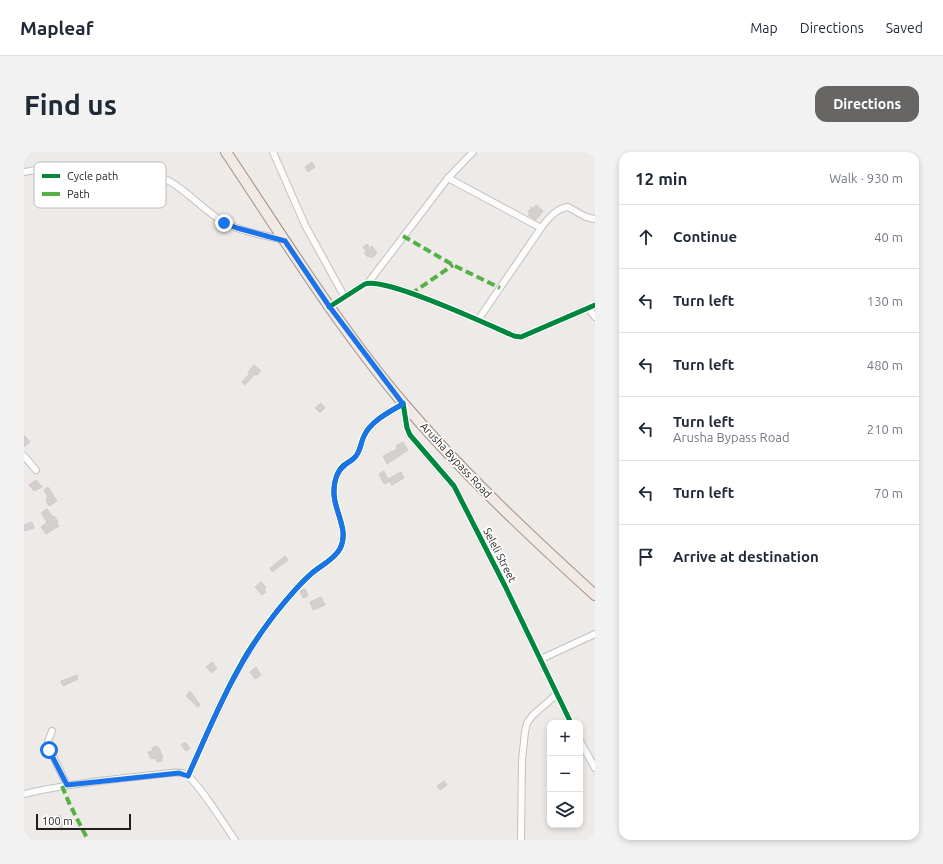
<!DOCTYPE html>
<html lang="en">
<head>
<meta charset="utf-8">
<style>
  :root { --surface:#fff; --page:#f2f2f3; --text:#1f2937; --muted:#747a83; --line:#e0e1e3; --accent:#676665 }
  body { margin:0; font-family:Ubuntu,sans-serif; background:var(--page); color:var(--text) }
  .controls { position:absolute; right:12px; bottom:12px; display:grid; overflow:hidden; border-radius:8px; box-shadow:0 2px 6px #0003 }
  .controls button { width:36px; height:36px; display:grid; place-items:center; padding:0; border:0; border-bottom:1px solid var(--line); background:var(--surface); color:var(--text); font:20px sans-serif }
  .scale { position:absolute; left:12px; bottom:10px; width:95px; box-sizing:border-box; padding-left:4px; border:2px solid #1f1f1f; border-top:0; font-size:11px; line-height:14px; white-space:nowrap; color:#1f1f1f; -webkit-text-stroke:3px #fff; paint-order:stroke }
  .stop { position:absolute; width:12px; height:12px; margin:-9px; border:3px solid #1a73e8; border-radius:50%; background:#fff }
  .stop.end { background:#1a73e8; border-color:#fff; box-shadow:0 1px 4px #0008 }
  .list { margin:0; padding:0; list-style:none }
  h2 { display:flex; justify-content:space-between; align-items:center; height:52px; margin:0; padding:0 16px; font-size:17px }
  h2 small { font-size:13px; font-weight:400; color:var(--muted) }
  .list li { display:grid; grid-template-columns:26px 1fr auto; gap:12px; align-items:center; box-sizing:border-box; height:64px; padding:0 16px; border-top:1px solid var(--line) }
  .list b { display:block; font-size:15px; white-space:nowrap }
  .list p { margin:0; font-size:13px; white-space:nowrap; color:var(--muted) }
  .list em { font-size:13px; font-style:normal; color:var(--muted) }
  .icon { flex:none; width:22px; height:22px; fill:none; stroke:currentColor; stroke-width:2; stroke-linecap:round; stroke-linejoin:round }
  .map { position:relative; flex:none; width:571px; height:688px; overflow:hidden; border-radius:12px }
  header { display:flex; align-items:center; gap:24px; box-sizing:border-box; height:56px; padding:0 20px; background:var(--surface); border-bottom:1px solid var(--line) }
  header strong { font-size:19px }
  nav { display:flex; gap:22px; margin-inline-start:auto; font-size:14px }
  .intro { display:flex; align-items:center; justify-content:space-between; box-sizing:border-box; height:96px; padding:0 24px }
  h1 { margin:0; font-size:28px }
  .button { padding:10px 18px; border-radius:12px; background:var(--accent); color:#fff; font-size:14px; font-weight:700 }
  main { display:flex; gap:24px; padding:0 24px }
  aside { flex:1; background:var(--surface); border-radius:12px; box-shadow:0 2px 6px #0003 }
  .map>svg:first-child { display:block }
  .building { fill:#d4d0cf; stroke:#d0cbc9 }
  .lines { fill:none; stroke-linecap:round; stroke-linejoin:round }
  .minor-casing { stroke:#c3c1c0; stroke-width:8 }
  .primary-casing { stroke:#a39184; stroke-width:12 }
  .minor { stroke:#fcfcfc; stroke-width:6 }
  .primary { stroke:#f1e9e5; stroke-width:10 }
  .quiet { stroke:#55b145; stroke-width:4; stroke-dasharray:8 4; stroke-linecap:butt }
  .cycleway-casing { stroke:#fff; stroke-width:8 }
  .cycleway { stroke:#00873e; stroke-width:5 }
  .route { stroke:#1a73e8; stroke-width:5 }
  .labels { text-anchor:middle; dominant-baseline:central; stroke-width:3.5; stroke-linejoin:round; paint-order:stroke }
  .street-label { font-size:11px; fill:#1f1f1f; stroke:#fff }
  .key { fill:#fff; stroke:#bcbcbc; stroke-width:1 }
  .key-label { font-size:11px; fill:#1f1f1f }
</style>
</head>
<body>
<header>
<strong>Mapleaf</strong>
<nav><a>Map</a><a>Directions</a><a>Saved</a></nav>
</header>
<div class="intro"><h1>Find us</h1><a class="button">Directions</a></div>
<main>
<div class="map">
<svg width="571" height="688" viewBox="0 0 571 688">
  <rect width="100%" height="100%" fill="#edeae8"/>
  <g class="building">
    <polygon points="288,10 291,15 284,20 281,15"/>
    <polygon points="512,53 519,59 512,68 504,63 506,61 504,60 508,55 509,57"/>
    <polygon points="343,92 346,96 348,94 353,101 348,106 346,104 344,105 340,101 342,99 339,95"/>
    <polygon points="230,213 237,219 233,223 232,222 229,224 221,233 218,230 226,221 224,220"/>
    <polygon points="297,251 301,256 296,261 291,256"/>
    <polygon points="0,283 6,290 0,295"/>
    <polygon points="379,290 384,298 363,312 359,304 373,297 372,294"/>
    <polygon points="360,319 365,330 360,332 355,322"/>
    <polygon points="377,320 380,326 368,333 364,327"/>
    <polygon points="12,328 18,335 10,339 5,333"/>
    <polygon points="24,335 33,349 25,354 22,349 23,349 22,347 24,345 20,338"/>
    <polygon points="23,357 29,365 30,364 34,370 33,371 35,374 22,382 17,375 23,370 17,361"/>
    <polygon points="8,370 10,376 0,379 0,373"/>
    <polygon points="261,404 264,408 248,420 246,416"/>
    <polygon points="237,430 242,436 240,438 242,440 238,443 231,435"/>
    <polygon points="281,437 284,444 279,446 276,439"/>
    <polygon points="297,445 301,453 289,458 286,450"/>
    <polygon points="188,510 193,516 188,521 182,515"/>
    <polygon points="232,515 237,523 231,527 226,520"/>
    <polygon points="53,523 54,527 39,534 37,529"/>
    <polygon points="166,539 176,553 174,555 162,544"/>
    <polygon points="161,590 166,596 162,599 157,593"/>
    <polygon points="133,594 134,597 135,596 139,606 137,606 138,609 133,610 132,606 127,607 124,600 129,599 128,596"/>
    <polygon points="420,629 423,633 416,638 413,634"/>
    <polygon points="36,663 42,673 36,677 30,667"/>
  </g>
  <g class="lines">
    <g class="minor-casing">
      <g id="minor">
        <polyline points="249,0 281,73 320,144"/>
        <path d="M0,20C38,12 110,10 145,29C165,40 181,60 201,71C217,80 241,83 260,88"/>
        <polyline points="424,26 517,76"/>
        <polyline points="344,131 424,26 449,0"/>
        <path d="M305,155L341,132C362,125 465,173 490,184L497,185L571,153"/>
        <polyline points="564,156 571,165"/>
        <path d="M454,168L517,76C523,68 532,56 544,55L562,65L571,67"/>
        <polyline points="379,253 383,276 386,283 430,334 481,434 547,571"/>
        <polyline points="0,304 12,318"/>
        <polyline points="517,507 571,482"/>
        <polyline points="28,579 24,589 24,594 43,633"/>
        <polyline points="556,589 571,616"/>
        <path d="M164,624C181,587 196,549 216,514C225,496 238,479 250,463C262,448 274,433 288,421C297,413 310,408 316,397C326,378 310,359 310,341C310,330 312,320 320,313C324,310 329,308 332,304C336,299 337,290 340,284C347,269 365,260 379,252"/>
        <path d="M0,642C42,632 85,628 128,623C136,623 154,618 161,622C173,628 202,675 211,688"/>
        <polyline points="497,688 498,608 501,580 503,571 509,563 533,542"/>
      </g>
    </g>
    <g class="primary-casing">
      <path id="primary" d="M202,0C259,85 313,173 379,251C438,320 504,382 571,443"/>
    </g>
    <use href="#minor" class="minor"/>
    <use href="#primary" class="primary"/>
    <g class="quiet">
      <polyline points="379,84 429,113 476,136"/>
      <polyline points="387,142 429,113"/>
      <polyline points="38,634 46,653 64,688"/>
    </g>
    <g class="cycleway-casing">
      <g id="cycleway">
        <path d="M305,155L341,132C362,125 465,173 490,184L497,185L571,153"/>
        <polyline points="379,251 383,276 386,283 430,334 481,434 547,571"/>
        <path d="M164,624C181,587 196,549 216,514C225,496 238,479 250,463C262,448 274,433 288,421C297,413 310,408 316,397C326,378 310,359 310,341C310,330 312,320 320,313C324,310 329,308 332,304C336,299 337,290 340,284C347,269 365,260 379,252"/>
      </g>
    </g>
    <use href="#cycleway" class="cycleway"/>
  </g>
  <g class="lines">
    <path class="route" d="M25,598L43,633L155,621L164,624C189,568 213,510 251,462C262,448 274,434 287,422C296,414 308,409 315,398C326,380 311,361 310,343C309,332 312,320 321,313C325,310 330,307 332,304C337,298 337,290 340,284C347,269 365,260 379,252L305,154L261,89L213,76L200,71"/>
  </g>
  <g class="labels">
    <g class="street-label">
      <text transform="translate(432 308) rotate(47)">Arusha Bypass Road</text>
      <text transform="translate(476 403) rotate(63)">Seleli Street</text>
    </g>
  </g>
  <rect x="10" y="10" width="132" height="46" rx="6" class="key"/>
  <rect x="18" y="22" width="18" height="4" fill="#00873e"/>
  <rect x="18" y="40" width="18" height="4" fill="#55b145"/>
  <g class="key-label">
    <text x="43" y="28">Cycle path</text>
    <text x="43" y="46">Path</text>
  </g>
</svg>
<div class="controls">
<button>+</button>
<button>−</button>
<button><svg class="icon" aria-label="layers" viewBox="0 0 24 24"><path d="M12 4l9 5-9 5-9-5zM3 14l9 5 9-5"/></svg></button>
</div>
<div class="scale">100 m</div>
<div class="stop" style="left:25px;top:598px"></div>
<div class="stop end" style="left:200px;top:71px"></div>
</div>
<aside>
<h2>12 min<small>Walk · 930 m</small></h2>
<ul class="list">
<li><svg class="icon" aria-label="ahead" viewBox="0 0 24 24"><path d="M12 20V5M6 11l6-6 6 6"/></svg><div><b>Continue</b></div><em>40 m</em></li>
<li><svg class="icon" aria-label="left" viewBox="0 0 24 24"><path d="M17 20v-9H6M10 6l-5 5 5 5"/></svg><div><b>Turn left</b></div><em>130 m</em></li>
<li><svg class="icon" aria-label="left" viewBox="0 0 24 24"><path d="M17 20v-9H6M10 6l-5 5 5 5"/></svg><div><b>Turn left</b></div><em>480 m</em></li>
<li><svg class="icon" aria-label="left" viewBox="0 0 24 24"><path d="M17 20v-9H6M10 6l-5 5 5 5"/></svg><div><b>Turn left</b><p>Arusha Bypass Road</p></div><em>210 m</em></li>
<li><svg class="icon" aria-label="left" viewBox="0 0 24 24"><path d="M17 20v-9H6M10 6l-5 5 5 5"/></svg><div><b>Turn left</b></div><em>70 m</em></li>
<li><svg class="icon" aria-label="arrive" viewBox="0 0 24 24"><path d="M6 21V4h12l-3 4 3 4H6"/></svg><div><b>Arrive at destination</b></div></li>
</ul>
</aside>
</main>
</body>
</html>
